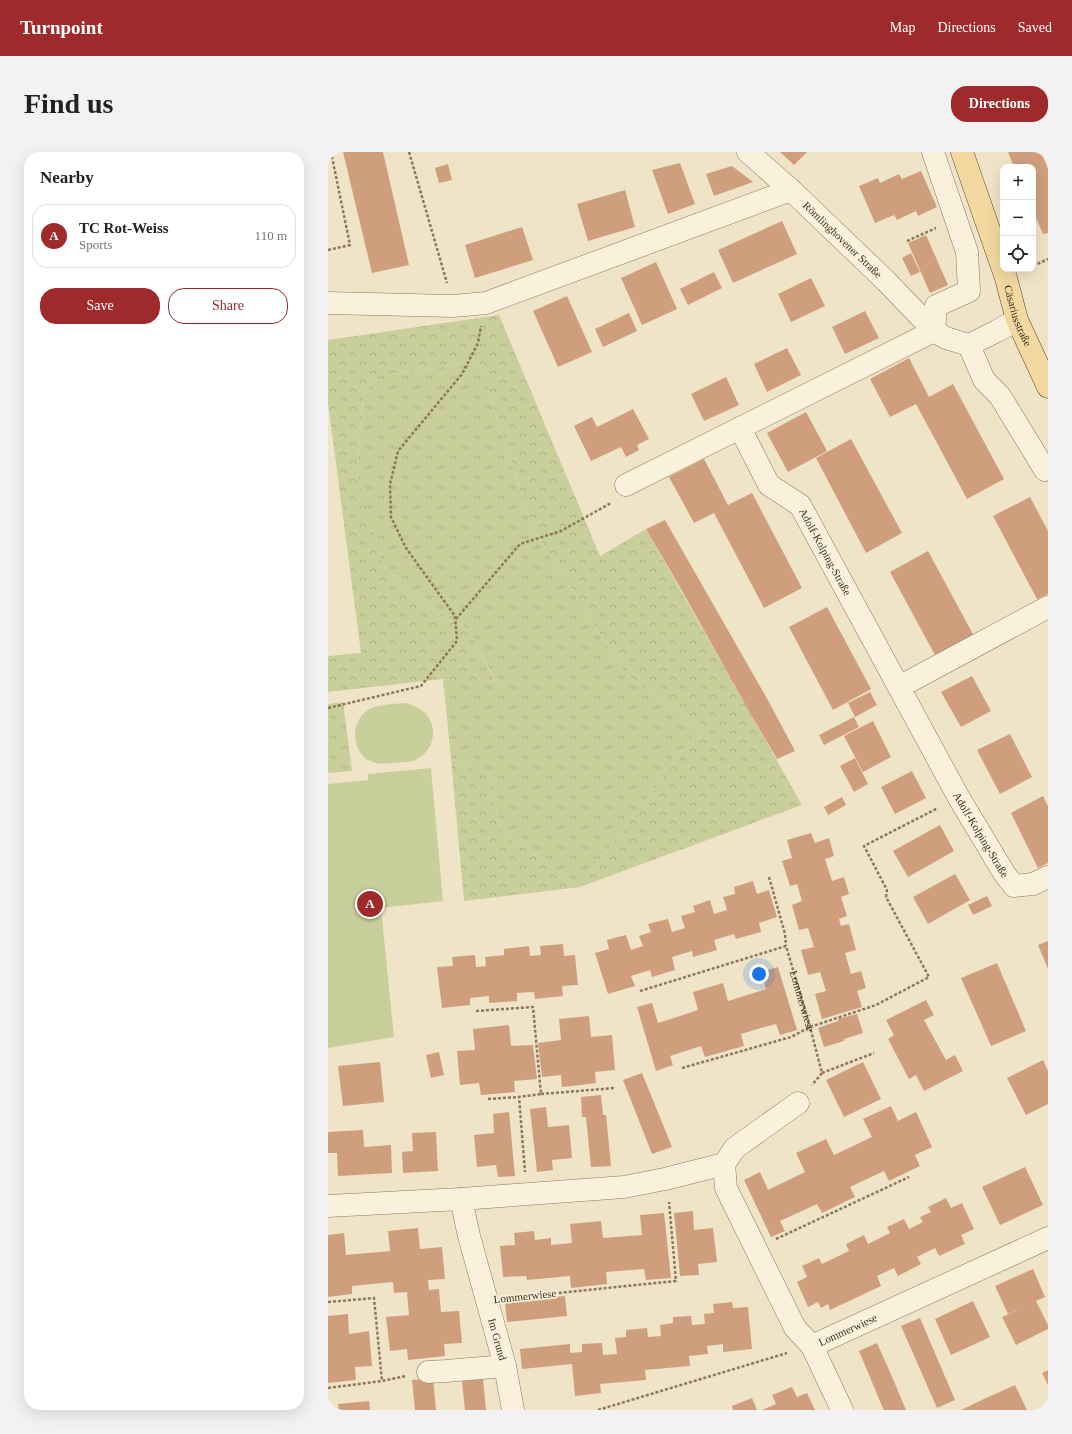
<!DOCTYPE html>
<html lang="en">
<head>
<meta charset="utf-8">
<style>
  :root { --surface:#fff; --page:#f2f2f2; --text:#222; --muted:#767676; --line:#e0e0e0; --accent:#9e2a2b }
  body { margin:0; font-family:Georgia,serif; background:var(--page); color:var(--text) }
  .controls { position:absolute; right:12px; top:12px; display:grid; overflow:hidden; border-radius:8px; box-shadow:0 4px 16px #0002 }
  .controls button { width:36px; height:36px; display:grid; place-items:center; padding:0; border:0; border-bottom:1px solid var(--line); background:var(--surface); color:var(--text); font:20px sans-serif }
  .you { position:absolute; left:431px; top:822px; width:14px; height:14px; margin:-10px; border:3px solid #fff; border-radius:50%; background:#1a73e8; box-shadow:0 0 0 6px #1a73e833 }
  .badge { display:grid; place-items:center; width:26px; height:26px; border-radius:50%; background:var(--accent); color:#fff; font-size:13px; font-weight:700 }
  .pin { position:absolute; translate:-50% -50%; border:2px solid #fff; box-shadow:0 1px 4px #0006 }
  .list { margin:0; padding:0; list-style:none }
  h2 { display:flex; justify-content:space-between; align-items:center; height:52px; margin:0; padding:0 16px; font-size:17px }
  h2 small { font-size:13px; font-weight:400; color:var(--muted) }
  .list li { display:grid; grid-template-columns:26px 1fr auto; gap:12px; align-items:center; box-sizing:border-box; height:64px; margin:0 8px 8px; padding:0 8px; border:1px solid var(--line); border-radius:16px }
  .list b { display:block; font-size:15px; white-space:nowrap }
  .list p { margin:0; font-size:13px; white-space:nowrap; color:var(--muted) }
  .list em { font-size:13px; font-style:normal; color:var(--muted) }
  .actions { display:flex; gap:8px; padding:12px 16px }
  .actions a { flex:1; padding:9px 0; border:1px solid var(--accent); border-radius:16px; text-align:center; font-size:14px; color:var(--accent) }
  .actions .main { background:var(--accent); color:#fff }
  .icon { flex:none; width:22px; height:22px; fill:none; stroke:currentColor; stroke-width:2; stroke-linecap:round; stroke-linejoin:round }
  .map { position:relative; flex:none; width:720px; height:1258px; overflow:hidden; border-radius:16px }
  header { display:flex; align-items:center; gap:24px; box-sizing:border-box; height:56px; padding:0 20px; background:var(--accent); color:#fff }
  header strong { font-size:19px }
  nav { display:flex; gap:22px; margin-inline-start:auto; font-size:14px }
  .intro { display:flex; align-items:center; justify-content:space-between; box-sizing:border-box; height:96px; padding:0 24px }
  h1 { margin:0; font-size:28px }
  .button { padding:10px 18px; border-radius:16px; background:var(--accent); color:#fff; font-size:14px; font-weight:700 }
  main { display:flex; gap:24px; padding:0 24px }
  aside { flex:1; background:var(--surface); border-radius:16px; box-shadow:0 4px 16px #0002 }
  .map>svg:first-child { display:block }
  .grass { fill:url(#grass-tufts) }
  .forest { fill:url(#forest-crowns) }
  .pitch { fill:#c9cf9b }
  .building { fill:#cf9f7d }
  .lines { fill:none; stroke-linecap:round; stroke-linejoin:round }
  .minor-casing { stroke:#8d765c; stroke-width:23 }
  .major-casing { stroke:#5b4430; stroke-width:23 }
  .path { stroke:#8d765c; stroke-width:2.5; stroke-dasharray:3 2; stroke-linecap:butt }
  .minor { stroke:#faf1dc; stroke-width:22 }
  .major { stroke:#f3d9a0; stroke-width:22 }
  .labels { text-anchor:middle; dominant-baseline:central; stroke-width:3.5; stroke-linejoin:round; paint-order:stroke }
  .street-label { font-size:11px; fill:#3d2e20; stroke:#f7eed8 }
</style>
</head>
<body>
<header>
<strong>Turnpoint</strong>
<nav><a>Map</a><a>Directions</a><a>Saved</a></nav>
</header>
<div class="intro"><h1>Find us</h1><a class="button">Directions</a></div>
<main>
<aside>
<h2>Nearby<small></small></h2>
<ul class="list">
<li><span class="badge">A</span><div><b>TC Rot-Weiss</b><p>Sports</p></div><em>110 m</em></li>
</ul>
<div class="actions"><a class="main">Save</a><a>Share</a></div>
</aside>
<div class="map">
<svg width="720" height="1258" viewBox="0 0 720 1258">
  <defs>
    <pattern id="grass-tufts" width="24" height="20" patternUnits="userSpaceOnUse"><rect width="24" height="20" fill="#c9cf9b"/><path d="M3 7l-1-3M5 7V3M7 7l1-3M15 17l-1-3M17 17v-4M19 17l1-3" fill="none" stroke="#aeb285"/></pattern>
    <pattern id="forest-crowns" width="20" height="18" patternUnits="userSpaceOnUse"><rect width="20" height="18" fill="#c9cf9b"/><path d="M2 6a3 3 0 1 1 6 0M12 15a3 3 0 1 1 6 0" fill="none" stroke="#aeb285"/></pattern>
  </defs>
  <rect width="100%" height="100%" fill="#f0e4c8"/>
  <g class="grass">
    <polygon points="150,206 205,377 299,524 373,573 252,735 175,681 158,621 123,607 115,527 169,531 140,477 97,455 55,413 42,376 29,321 35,243 51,223 102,218"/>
    <polygon points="15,550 24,619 0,621 0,552"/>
  </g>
  <polygon class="forest" points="171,163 272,404 318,377 474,653 252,735 136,749 123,607 158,621 175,681 252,735 373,573 299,524 205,377 150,206 102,218 51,223 35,243 29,321 55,413 97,455 140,477 169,532 115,527 0,540 0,504 33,501 0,251 0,188"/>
  <g class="pitch">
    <path d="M78,551C87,554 97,558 102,568C110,583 102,602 87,608C81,611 72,610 66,611C56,612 49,613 40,608C22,597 23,566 42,557C52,552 66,552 78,551Z"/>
    <polygon points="103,616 115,749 53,756 66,885 0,896 0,632 40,628 40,622"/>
  </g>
  <g class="building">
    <polygon points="15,0 55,0 81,113 44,121"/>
    <polygon points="452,0 479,0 466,13"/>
    <polygon points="680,0 713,0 720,17 720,81 715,82 705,59 705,15 686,15"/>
    <polygon points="352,11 367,52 340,62 324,18"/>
    <polygon points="120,12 124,28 111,31 107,16"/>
    <polygon points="404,14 425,30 386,44 378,22"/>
    <polygon points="593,19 609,55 590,64 588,59 569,68 566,63 547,71 531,34 550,26 552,31 571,22 574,27"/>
    <polygon points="297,38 307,75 260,89 249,52"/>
    <polygon points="454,69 469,102 405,131 390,98"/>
    <polygon points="194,75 205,108 147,126 137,93"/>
    <polygon points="598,83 620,133 602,141 580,91"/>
    <polygon points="583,101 592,120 583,124 574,106"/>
    <polygon points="328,110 349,157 314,173 293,126"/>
    <polygon points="386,120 394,136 360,153 352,137"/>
    <polygon points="483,126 497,154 463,170 450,142"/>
    <polygon points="239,144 264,200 230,215 205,159"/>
    <polygon points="537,159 551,186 517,202 504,175"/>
    <polygon points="301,161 309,179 275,195 267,177"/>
    <polygon points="459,196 473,223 439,240 426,212"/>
    <polygon points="581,206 601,245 625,232 676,327 639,347 588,252 562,265 542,227"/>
    <polygon points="398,225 411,253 376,269 363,242"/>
    <polygon points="305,257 321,287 309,293 311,298 298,305 293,295 263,309 246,274 264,265 269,275"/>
    <polygon points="478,260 499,299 460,320 439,281"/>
    <polygon points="523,287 574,381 538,401 488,306"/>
    <polygon points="376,307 400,353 424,341 474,436 436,456 386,361 366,371 341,325"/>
    <polygon points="702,345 720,379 720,442 709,447 665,364"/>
    <polygon points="337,368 441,550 467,599 449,607 422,561 353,437 318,377"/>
    <polygon points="600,399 646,484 608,505 562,420"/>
    <polygon points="499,455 543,537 505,558 461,475"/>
    <polygon points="644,524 663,559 633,575 613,540"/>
    <polygon points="542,540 549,553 527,565 520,551"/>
    <polygon points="526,565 531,575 496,593 491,583"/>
    <polygon points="545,569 563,605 535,620 516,584"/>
    <polygon points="682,582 704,625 672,642 649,598"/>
    <polygon points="527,606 540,632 526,640 512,614"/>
    <polygon points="584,619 598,646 567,662 553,635"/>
    <polygon points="715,644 720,654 720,711 710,716 683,661"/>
    <polygon points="514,645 518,653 500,663 496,655"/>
    <polygon points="612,673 626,699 580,725 565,699"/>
    <polygon points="483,681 487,691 501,686 506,704 497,707 504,729 516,725 521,742 513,745 519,764 511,767 513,774 521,772 528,798 517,801 523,822 533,819 538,836 529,839 534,855 494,867 487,842 498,839 492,820 480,823 473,798 486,795 480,776 471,778 464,753 474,749 469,732 462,734 454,709 464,706 459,688"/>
    <polygon points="627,722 642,748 600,772 585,745"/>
    <polygon points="425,729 429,742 441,738 449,765 431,771 433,780 408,787 406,782 386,788 389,798 365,805 364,799 344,805 347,818 324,825 322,818 303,824 307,834 280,842 267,801 281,797 279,788 298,783 303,798 315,794 311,784 323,780 320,772 340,767 344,780 357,776 353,764 367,760 365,754 382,748 386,762 399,758 395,745 407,742 406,735"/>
    <polygon points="659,744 664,754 645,763 640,753"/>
    <polygon points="720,789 720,817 710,793"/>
    <polygon points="235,792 236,804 247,803 250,833 234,834 235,844 207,847 206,840 189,841 189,849 161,851 161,844 142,846 142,853 114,856 109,815 125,814 124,805 147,803 148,815 158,814 157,805 176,803 176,797 201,794 202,804 213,803 212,794"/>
    <polygon points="669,811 698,879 663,894 633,826"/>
    <polygon points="450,815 469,878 452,883 448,872 433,876 413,882 416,894 377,905 373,894 342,904 345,913 328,919 309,855 324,851 330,871 352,864 370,858 365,840 395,831 400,849 438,837 433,820"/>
    <polygon points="598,848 606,863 596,868 618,908 627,903 635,919 596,939 588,923 581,927 560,887 566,883 558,868"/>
    <polygon points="529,862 535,881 516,887 516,889 496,895 490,876 510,869 510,867"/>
    <polygon points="261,864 263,885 284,883 287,918 267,920 268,931 253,933 234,935 233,923 214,925 210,891 233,888 231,867"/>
    <polygon points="181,873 183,894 205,893 209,927 186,929 187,940 153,943 151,931 132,933 129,899 147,898 145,877"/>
    <polygon points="111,900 116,923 103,926 98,903"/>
    <polygon points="715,908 720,919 720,952 698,963 679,926"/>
    <polygon points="52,910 56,950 15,954 10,914"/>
    <polygon points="535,910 553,947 516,965 498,928"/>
    <polygon points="314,921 344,995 324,1002 295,928"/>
    <polygon points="273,943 275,963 278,963 283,1014 263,1015 258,965 254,965 253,945"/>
    <polygon points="563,954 570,969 588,960 604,995 587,1003 592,1014 561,1029 556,1019 522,1035 527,1045 494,1061 489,1052 452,1069 457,1079 443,1085 416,1028 432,1020 440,1038 477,1020 468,1001 498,987 506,1003 544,985 535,967"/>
    <polygon points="218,955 220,975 241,973 244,1006 224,1008 225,1018 209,1020 202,957"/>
    <polygon points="181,960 187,1024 170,1025 168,1013 149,1015 146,983 166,981 165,962"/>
    <polygon points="35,978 36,995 63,993 64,1021 10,1024 9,1001 0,1001 0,980"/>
    <polygon points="108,980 110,1019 75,1021 74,1000 85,999 84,981"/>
    <polygon points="697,1015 715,1053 672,1073 654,1035"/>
    <polygon points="618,1046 623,1056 634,1051 646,1077 633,1083 637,1092 611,1104 607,1096 589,1105 593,1112 570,1124 566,1116 549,1124 553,1134 502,1158 500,1152 493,1156 490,1150 480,1155 469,1130 479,1125 474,1114 491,1106 494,1112 521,1099 518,1092 536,1083 540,1092 562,1081 559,1075 576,1067 581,1077 595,1070 592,1065 603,1060 600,1055"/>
    <polygon points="365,1059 366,1078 385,1076 389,1110 370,1112 371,1123 352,1124 346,1061"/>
    <polygon points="336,1061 343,1126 318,1128 316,1117 278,1120 279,1132 243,1136 242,1124 199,1128 198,1124 175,1125 172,1094 187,1093 186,1081 206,1079 207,1088 223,1086 223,1093 244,1091 242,1072 273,1069 275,1086 314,1083 312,1063"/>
    <polygon points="90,1076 92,1097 114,1095 117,1127 100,1128 101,1138 111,1137 113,1160 131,1159 134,1191 116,1192 117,1204 80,1208 79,1197 62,1199 58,1165 81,1163 79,1140 66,1141 65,1130 24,1134 24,1142 0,1145 0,1083 16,1081 18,1103 62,1099 60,1079"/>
    <polygon points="705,1117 717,1145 708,1149 720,1173 720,1177 688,1193 674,1165 701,1153 680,1162 667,1134"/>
    <polygon points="237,1144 239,1164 179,1170 177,1150"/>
    <polygon points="645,1149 662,1185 623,1203 607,1167"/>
    <polygon points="404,1150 405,1156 420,1155 424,1197 395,1200 395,1192 379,1194 380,1202 361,1204 362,1214 317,1218 318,1228 272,1232 273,1241 247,1244 244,1212 194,1217 192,1197 242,1192 242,1201 254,1200 254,1192 274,1191 275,1203 289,1202 287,1186 298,1185 298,1178 319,1176 320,1185 333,1184 332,1173 345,1171 345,1165 363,1164 364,1173 377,1172 376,1162 386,1161 385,1152"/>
    <polygon points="20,1162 21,1182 41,1179 44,1214 27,1215 28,1228 0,1231 0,1164"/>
    <polygon points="592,1166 627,1248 609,1256 573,1174"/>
    <polygon points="549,1191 565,1227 578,1258 556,1258 554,1254 531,1199"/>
    <polygon points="720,1218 720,1233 714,1221"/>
    <polygon points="105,1226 108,1258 87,1258 84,1228"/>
    <polygon points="155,1227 158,1258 137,1258 134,1229"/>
    <polygon points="687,1233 699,1258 633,1258 656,1247"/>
    <polygon points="464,1235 469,1245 479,1241 487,1258 434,1258 448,1252 444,1243"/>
    <polygon points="424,1246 429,1258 405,1258 404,1254"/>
    <polygon points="41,1249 42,1258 11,1258 10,1252"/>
  </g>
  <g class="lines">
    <g class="minor-casing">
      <g id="minor">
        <path id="s2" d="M420,0L463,38L558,129L606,179L618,186L641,193L669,179L689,168"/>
        <polyline points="0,151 125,154 158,151 463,38"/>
        <polyline points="641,193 656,228 672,244 717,318"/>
        <path id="s3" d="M412,276L441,333L472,353L631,646L676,721L686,734L705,732L720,725"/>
        <polyline points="298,333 606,179 608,154 641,139 639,100 605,0"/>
        <polyline points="571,535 720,455"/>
        <path id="s4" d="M470,951L407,996L396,1012L398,1036L467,1176L484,1194L720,1086"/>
        <path id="s5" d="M133,1047L141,1084L177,1214L185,1258"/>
        <polyline points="0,1054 133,1047 296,1035 337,1027 396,1012"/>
        <polyline points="484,1194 514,1258"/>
        <polyline points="100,1220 118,1219 177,1214"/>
      </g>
    </g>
    <g class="major-casing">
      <g id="major">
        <path id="s6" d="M634,0L678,126L689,168L720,235"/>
      </g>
    </g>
    <g class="path">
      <polyline points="81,0 119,131"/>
      <polyline points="579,89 608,76"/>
      <polyline points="0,98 22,93 3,0"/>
      <polyline points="705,114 720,107"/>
      <polyline points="128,467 192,392 233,379 283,351"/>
      <polyline points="0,556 93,534 129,489 127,464 78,396 63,365 62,332 70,299 134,222 150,191 153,174"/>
      <polyline points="441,725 457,782 458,794"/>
      <path id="s1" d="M312,839L458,794L482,875L494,921L484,933"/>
      <polyline points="148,859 205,855 213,942 191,945 197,1020"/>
      <polyline points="354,916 463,885 482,875 548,853 601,825 558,745 559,738 536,694 610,656"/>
      <polyline points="494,921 546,901"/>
      <polyline points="213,942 287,936"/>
      <polyline points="160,947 191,945"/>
      <polyline points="448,1087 581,1025"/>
      <polyline points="181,1146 348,1129 341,1050"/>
      <polyline points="0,1150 46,1146 54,1229"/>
      <polyline points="0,1236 54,1229 78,1224"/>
      <polyline points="270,1258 459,1201"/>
    </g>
    <use href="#minor" class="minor"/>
    <use href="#major" class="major"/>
  </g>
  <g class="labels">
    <g class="street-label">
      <text stroke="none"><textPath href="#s2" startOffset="129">Römlinghovener Straße</textPath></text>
      <text stroke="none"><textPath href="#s6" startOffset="173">Cäsariusstraße</textPath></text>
      <text stroke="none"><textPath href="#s3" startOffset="154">Adolf-Kolping-Straße</textPath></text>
      <text stroke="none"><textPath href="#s3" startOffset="477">Adolf-Kolping-Straße</textPath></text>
      <text stroke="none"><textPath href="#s1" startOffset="210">Lommerwiese</textPath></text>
      <text transform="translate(197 1144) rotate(-6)">Lommerwiese</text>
      <text stroke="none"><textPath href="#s4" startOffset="341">Lommerwiese</textPath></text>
      <text stroke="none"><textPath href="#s5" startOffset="145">Im Grund</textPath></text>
    </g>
  </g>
</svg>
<div class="controls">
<button>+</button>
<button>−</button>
<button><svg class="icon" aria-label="locate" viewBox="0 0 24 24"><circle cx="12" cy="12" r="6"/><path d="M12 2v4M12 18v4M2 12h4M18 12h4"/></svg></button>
</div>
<div class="you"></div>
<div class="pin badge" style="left:42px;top:752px">A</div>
</div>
</main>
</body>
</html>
